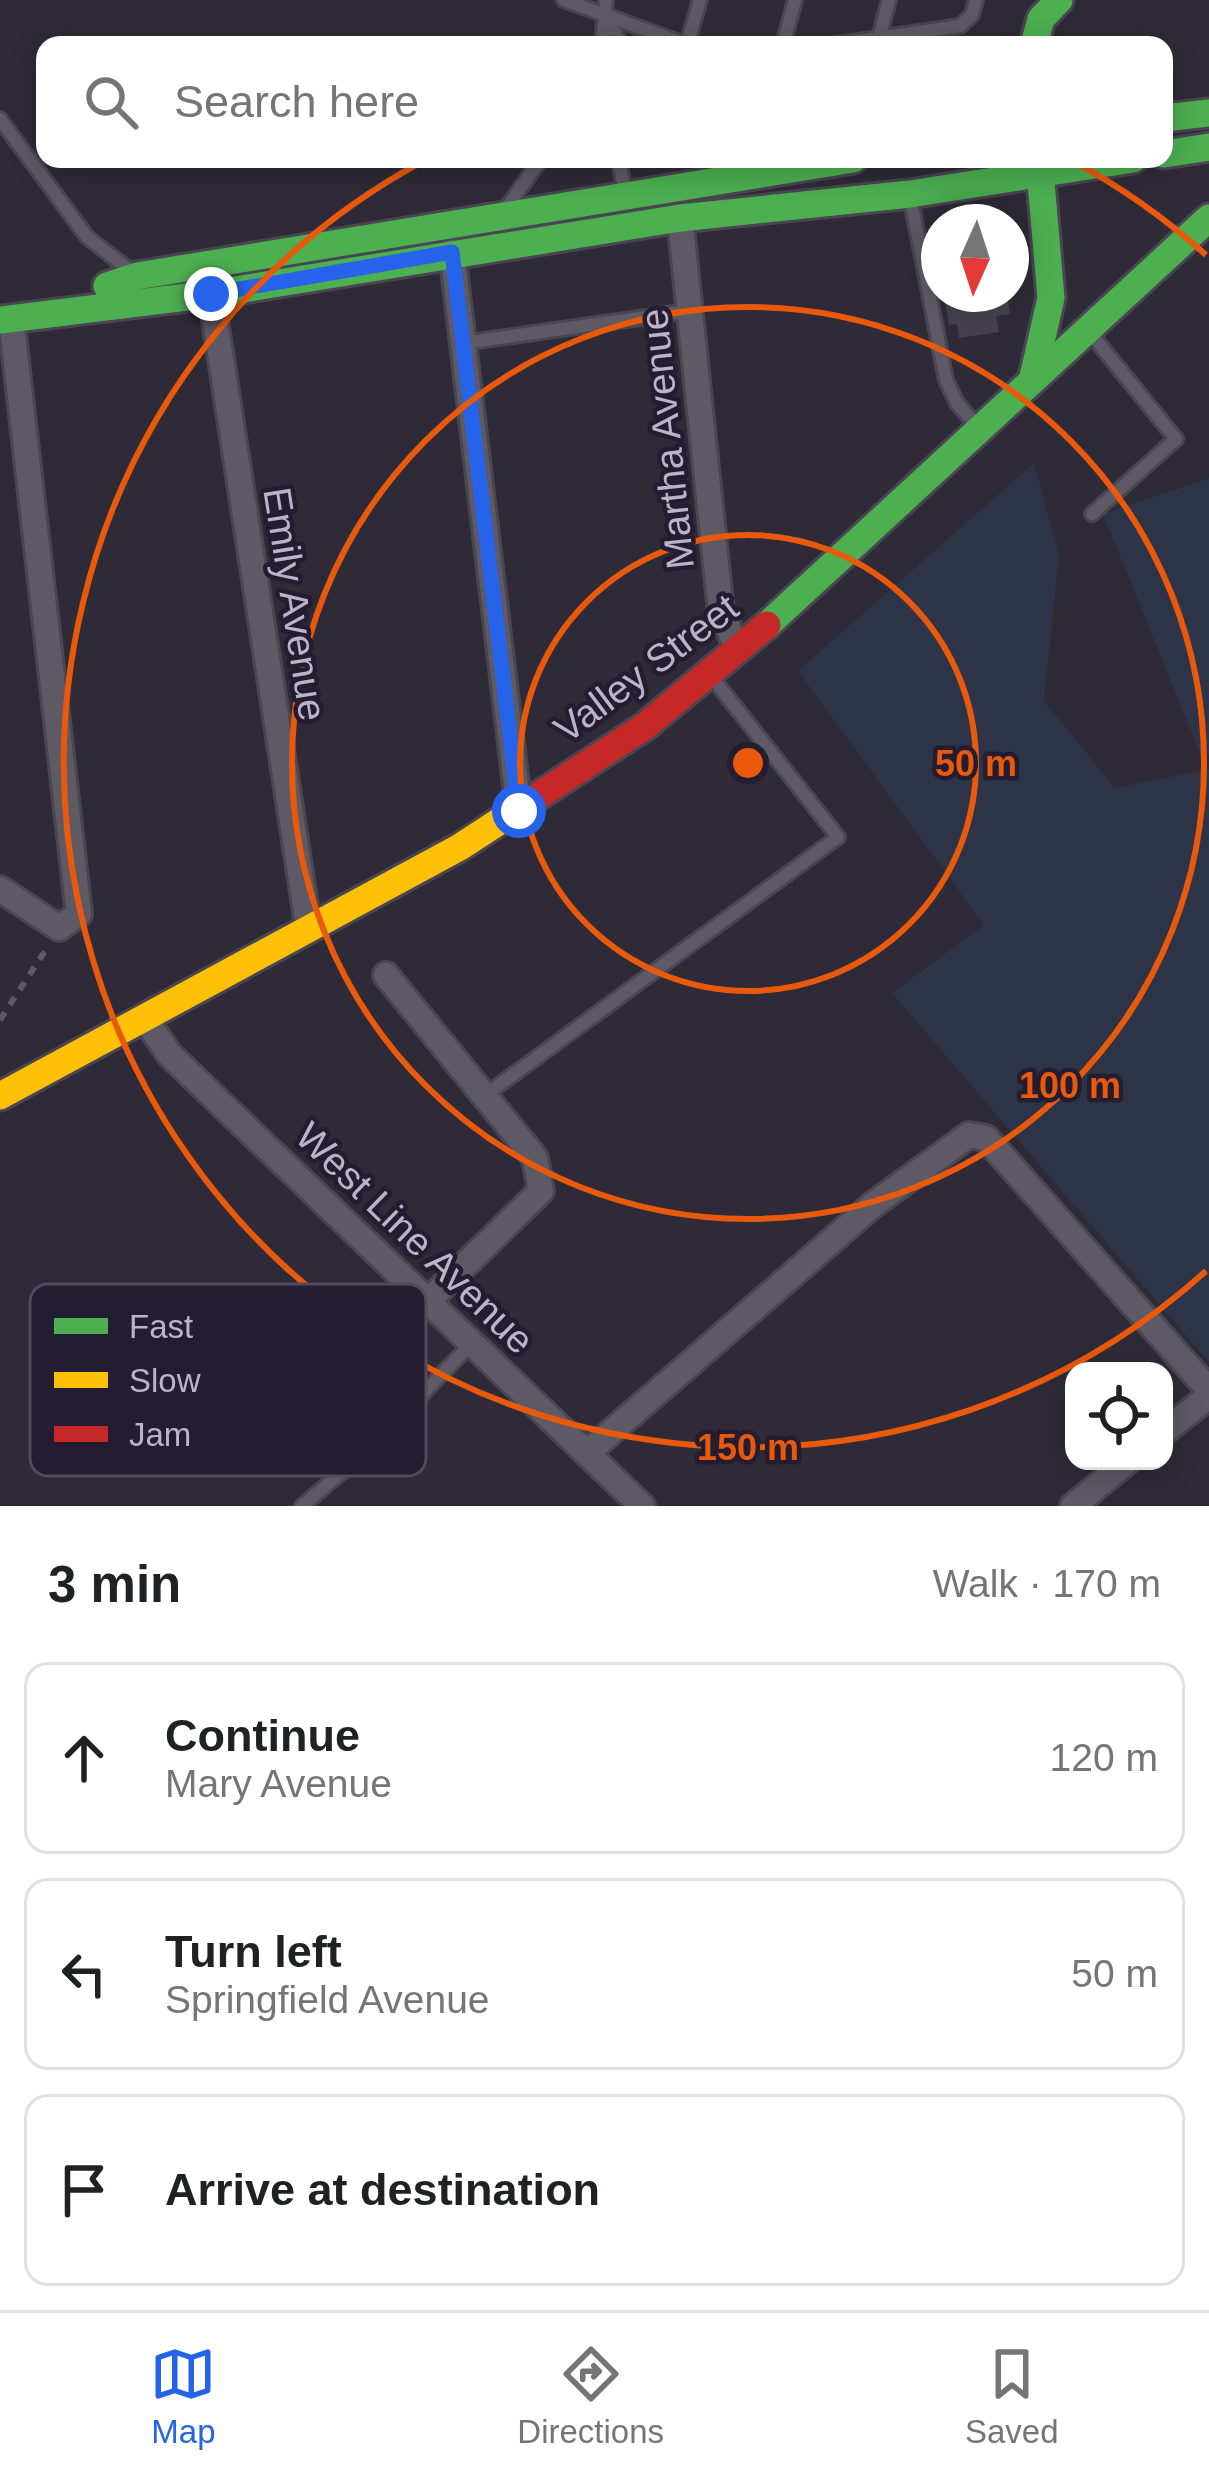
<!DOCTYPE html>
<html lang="en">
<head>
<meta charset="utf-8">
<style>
  :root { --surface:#fff; --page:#f2f2f2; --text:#202124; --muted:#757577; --line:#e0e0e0; --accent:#2563eb }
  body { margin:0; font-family:Helvetica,sans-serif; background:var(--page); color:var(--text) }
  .controls { position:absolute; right:36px; bottom:36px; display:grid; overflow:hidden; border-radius:24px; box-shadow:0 6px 30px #0003 }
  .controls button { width:108px; height:108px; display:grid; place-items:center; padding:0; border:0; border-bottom:3px solid var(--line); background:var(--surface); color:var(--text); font:60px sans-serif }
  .compass { position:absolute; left:921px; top:204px; width:108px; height:108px; border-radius:50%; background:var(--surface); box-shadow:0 6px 30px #0003; rotate:183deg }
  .stop { position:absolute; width:36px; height:36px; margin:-27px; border:9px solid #2563eb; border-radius:50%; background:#fff }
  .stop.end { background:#2563eb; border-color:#fff; box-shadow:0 3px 12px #0008 }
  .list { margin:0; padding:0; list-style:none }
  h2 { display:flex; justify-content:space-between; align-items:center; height:156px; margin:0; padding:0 48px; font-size:51px }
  h2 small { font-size:39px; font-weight:400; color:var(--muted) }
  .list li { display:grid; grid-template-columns:78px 1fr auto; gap:36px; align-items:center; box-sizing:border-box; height:192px; margin:0 24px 24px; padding:0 24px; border:3px solid var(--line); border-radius:24px }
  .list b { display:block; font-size:45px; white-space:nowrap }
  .list p { margin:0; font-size:39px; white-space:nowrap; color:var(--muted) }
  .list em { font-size:39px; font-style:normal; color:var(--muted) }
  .icon { flex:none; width:66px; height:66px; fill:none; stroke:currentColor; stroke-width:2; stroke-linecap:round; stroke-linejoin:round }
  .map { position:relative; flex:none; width:1209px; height:1506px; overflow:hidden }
  .search { position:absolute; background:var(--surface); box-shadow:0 6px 30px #0003; left:36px; right:36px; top:36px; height:132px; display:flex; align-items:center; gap:30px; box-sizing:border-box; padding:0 42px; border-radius:24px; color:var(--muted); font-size:45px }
  .sheet { height:804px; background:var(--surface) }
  nav { display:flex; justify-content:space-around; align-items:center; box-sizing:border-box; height:168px; border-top:3px solid var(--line); background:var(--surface); font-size:33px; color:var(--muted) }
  nav a { display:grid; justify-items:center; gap:6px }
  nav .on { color:var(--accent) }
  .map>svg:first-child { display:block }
  .green { fill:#2e3447 }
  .building { fill:#44404c }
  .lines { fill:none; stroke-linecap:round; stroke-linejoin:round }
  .lane-casing { stroke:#494650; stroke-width:18 }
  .street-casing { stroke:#494650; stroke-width:30 }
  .fast-casing { stroke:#494551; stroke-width:33 }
  .slow-casing { stroke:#494551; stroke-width:33 }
  .jam-casing { stroke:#494551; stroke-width:33 }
  .path { stroke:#5e5a65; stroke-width:6; stroke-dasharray:9 9; stroke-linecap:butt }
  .lane { stroke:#5e5a65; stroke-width:12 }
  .street { stroke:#5e5a65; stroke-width:24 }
  .fast { stroke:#4caf50; stroke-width:27 }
  .slow { stroke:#ffc107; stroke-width:27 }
  .jam { stroke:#c62828; stroke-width:27 }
  .route { stroke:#2563eb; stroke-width:15 }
  .ring { fill:none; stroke:#e8590c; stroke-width:6 }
  .labels { text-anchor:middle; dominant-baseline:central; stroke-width:9; stroke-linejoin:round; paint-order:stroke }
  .street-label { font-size:39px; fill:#bcb3c8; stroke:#241d32 }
  .key { fill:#241d32; stroke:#524a5f; stroke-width:3 }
  .key-label { font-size:33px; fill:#bcb3c8 }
  .centre { fill:#e8590c; stroke:#241d32; stroke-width:6 }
  .ring-label { font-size:36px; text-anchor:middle; font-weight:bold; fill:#e8590c; stroke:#241d32; stroke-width:9; stroke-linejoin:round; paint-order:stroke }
</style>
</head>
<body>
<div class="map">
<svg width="1209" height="1506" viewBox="0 0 1209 1506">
  <rect width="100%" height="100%" fill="#2e2a37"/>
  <g class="green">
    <polygon points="1034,463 1059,556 1044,701 1115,788 1209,769 1209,1362 892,993 984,925 798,671"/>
    <polygon points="1209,478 1209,755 1202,758 1103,514"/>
  </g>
  <polygon class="building" points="944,294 1007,294 1010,314 996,316 999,332 959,338 957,324 949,325"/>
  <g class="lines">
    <g class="lane-casing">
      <g id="lane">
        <polyline points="564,0 687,45 700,0"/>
        <polyline points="603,12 622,45"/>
        <polyline points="879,38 889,0"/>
        <polyline points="602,45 606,0"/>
        <polyline points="783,45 795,0"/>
        <polyline points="831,45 960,26 972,15 976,0"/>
        <polyline points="0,119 87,237 132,272"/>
        <polyline points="619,159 624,189"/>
        <polyline points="911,201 946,380 957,403 976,425"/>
        <polyline points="507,207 541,159"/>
        <polyline points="1091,334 1176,439 1092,514"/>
        <polyline points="463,343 689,311"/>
        <polyline points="484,1096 838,837 710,675"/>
        <polyline points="302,1506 368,1450 472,1343"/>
      </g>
    </g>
    <g class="street-casing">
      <g id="street">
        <polyline points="680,218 721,612 738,650"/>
        <polyline points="452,252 519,810"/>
        <polyline points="211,294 308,925"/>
        <polyline points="0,889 59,928 79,914 11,318"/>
        <polyline points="386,975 535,1158 541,1191 429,1300"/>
        <polyline points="144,1017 169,1054 642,1506"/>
        <polyline points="1164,1432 1209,1396"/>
        <polyline points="587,1453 874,1204 969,1135 986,1138 1209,1390"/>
        <polyline points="1073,1506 1128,1461"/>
      </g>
    </g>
    <g class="fast-casing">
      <g id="fast">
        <polyline points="1034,45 1041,19 1059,0"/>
        <polyline points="1164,118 1209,113"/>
        <polyline points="1164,154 1209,147"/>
        <polyline points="107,286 137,276 853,159"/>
        <polyline points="0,320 211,294 680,218 910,194 1133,159"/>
        <polyline points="1032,381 1209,218"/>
        <polyline points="767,625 1032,381 1051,298 1039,159"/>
      </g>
    </g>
    <g class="slow-casing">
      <polyline id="slow" points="0,1096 460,847 512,813"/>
    </g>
    <g class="jam-casing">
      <polyline id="jam" points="512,813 644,727 767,625"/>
    </g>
    <polyline class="path" points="0,1020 43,954 37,950"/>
    <use href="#lane" class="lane"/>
    <use href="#street" class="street"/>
    <use href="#fast" class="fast"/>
    <use href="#slow" class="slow"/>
    <use href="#jam" class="jam"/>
  </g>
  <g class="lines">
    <polyline class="route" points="211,294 452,252 519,811"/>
  </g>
  <g class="ring">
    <circle cx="748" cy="763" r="228"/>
    <circle cx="748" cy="763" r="456"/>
    <path d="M1206 1271A684 684 0 1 1 427 159M1069 159A684 684 0 0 1 1206 255"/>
  </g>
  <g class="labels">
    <g class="street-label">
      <text transform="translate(667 439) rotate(-96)">Martha Avenue</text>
      <text transform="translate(295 604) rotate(81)">Emily Avenue</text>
      <text transform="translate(646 668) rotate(-37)">Valley Street</text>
      <text transform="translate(415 1238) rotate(44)">West Line Avenue</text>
    </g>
  </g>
  <rect x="30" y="1284" width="396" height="192" rx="18" class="key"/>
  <rect x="54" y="1318" width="54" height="16" fill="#4caf50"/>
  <rect x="54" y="1372" width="54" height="16" fill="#ffc107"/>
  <rect x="54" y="1426" width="54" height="16" fill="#c62828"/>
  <g class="key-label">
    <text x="129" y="1338">Fast</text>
    <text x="129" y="1392">Slow</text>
    <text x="129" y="1446">Jam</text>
  </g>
  <circle cx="748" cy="763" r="18" class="centre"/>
  <g class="ring-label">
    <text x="976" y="776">50 m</text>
    <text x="1070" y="1098">100 m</text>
    <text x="748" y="1460">150 m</text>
  </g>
</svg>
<div class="controls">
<button><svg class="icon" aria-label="locate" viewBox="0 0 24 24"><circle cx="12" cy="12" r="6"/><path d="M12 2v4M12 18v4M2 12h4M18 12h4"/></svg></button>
</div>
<svg class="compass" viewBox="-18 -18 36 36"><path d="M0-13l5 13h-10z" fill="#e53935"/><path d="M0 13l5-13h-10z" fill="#757577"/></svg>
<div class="stop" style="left:519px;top:811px"></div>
<div class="stop end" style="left:211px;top:294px"></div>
<div class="search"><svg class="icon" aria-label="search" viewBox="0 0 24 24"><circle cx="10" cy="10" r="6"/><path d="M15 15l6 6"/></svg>Search here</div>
</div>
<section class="sheet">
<h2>3 min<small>Walk · 170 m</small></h2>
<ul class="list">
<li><svg class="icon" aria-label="ahead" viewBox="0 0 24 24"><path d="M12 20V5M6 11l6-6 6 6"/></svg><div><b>Continue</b><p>Mary Avenue</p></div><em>120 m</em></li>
<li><svg class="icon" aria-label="left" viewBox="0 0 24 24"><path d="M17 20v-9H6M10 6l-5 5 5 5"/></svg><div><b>Turn left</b><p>Springfield Avenue</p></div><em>50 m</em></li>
<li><svg class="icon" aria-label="arrive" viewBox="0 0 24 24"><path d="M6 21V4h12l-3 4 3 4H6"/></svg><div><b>Arrive at destination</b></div></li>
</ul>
</section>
<nav>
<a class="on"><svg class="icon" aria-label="map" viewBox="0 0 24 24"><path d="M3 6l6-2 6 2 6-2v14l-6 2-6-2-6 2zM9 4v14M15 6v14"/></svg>Map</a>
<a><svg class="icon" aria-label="directions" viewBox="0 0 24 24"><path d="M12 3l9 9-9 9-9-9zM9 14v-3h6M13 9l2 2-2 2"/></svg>Directions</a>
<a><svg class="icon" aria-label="saved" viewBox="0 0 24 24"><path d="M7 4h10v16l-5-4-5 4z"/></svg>Saved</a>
</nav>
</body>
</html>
